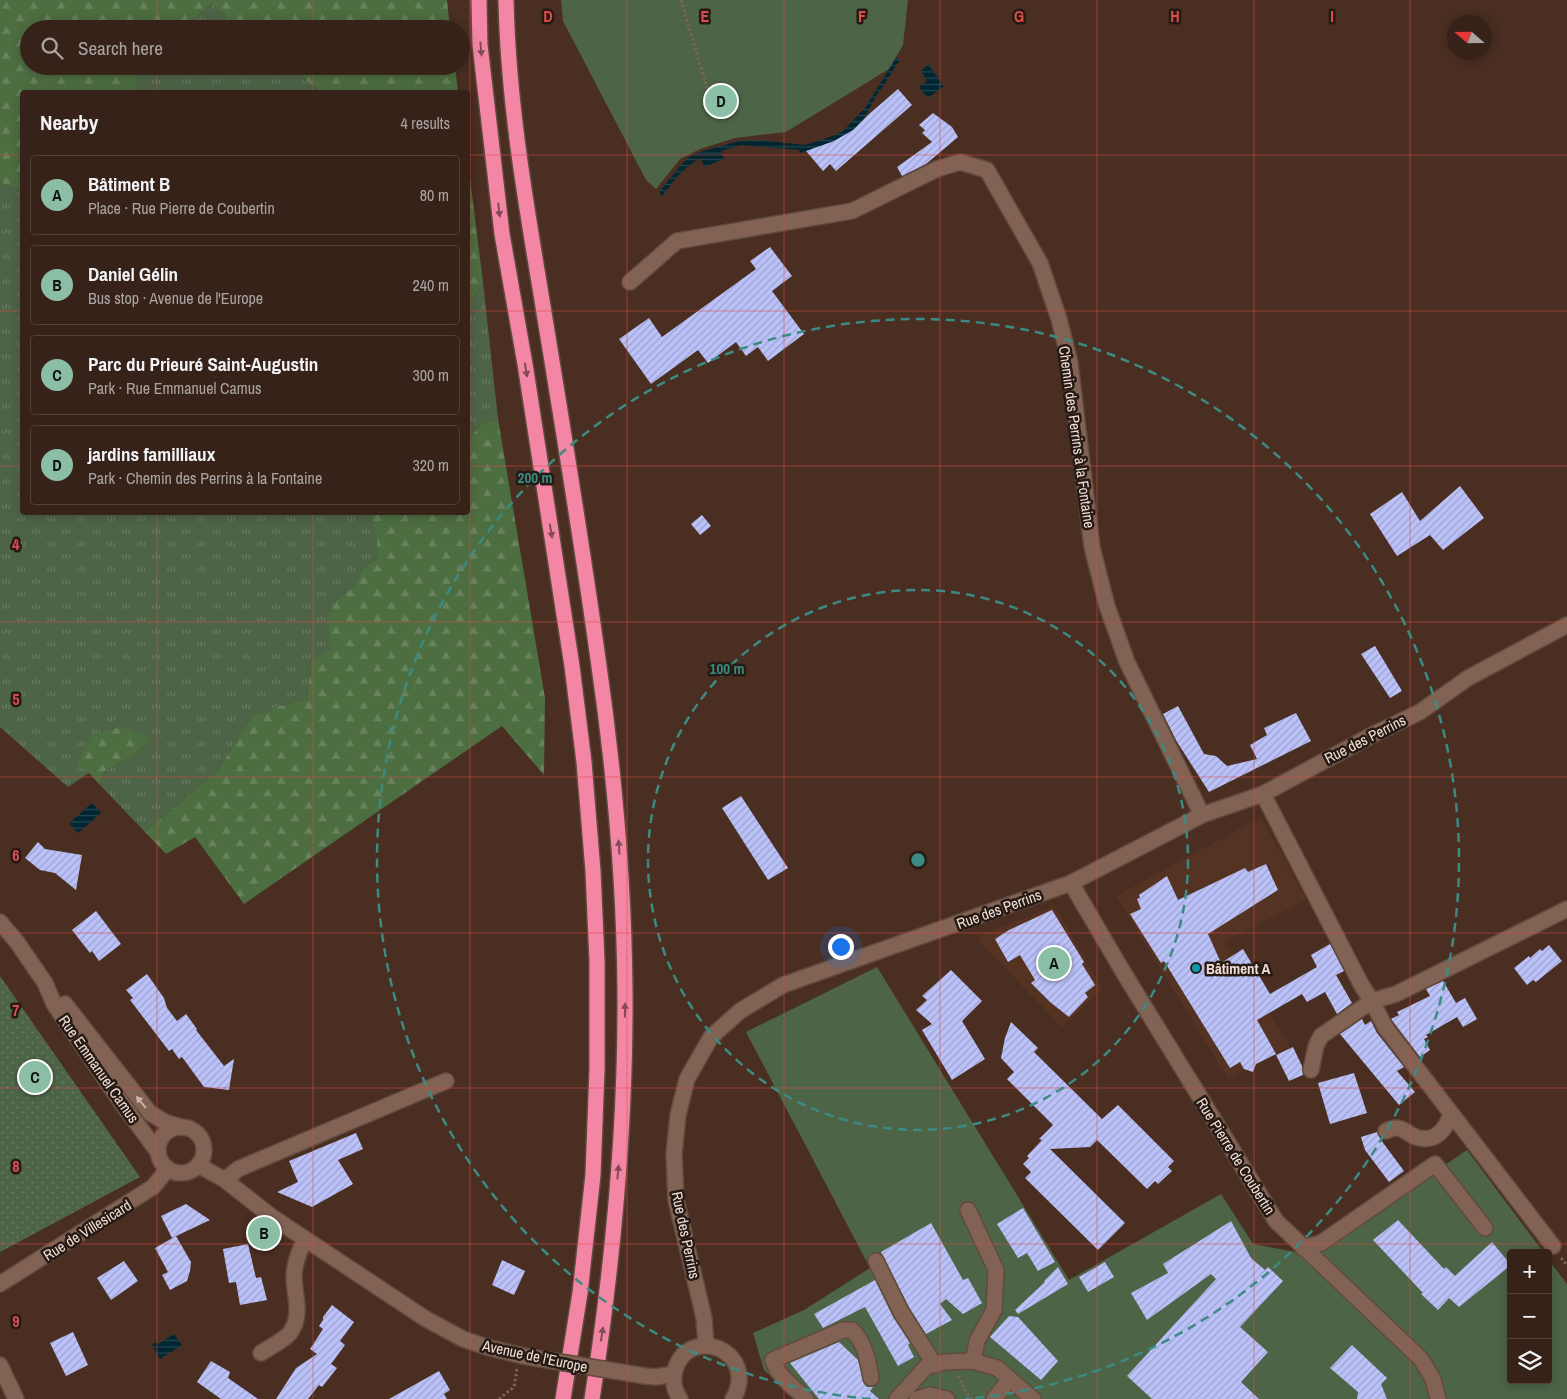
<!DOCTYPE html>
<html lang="en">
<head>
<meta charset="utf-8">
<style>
  :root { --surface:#372219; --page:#3e2a22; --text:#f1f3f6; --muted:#aaa4a2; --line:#513f38; --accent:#8abfa5 }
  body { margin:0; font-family:"Archivo Narrow",sans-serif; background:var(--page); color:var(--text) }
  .controls { position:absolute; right:15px; bottom:15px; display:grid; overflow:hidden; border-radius:5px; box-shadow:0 2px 12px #0003 }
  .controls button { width:45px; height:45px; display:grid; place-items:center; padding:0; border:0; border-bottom:1px solid var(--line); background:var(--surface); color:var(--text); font:25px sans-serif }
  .compass { position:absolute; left:1447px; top:15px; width:45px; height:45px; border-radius:50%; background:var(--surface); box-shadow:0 2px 12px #0003; rotate:290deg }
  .you { position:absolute; left:840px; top:946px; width:18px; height:18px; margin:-12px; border:4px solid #fff; border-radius:50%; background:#1a73e8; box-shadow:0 0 0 8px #1a73e833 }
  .badge { display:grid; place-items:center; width:32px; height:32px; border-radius:50%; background:var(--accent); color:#111; font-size:16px; font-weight:700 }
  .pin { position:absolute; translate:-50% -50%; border:2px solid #fff; box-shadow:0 1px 5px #0006 }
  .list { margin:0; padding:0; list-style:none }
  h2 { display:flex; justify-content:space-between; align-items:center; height:65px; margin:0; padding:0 20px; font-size:21px }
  h2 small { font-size:16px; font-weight:400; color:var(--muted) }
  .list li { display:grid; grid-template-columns:32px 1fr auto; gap:15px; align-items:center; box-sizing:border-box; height:80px; margin:0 10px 10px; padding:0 10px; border:1px solid var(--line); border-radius:5px }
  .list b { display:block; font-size:19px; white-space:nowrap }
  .list p { margin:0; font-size:16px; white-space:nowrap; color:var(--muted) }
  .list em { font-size:16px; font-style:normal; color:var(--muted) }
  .icon { flex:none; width:28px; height:28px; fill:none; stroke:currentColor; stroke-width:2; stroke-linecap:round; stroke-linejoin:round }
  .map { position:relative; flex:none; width:1567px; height:1399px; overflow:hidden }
  .search { position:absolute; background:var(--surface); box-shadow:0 2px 12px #0003; left:20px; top:20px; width:450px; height:55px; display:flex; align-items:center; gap:12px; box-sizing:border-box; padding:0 18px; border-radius:28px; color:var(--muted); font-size:19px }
  .panel { position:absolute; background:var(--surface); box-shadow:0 2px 12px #0003; left:20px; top:90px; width:450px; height:425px; border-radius:5px }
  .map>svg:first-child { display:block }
  .built { fill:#553323 }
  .grass { fill:url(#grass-tufts) }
  .forest { fill:url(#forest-firs) }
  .park { fill:url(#park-dots) }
  .garden { fill:#4e6447 }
  .water { fill:url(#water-rules) }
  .building { fill:url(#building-hatch) }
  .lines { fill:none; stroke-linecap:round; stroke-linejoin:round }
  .minor-casing { stroke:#614a3e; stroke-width:18 }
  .highway-casing { stroke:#614a3e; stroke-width:18 }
  .path { stroke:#7c6358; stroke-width:3; stroke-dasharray:2.5 2.5; stroke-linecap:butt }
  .minor { stroke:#816253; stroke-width:15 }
  .highway { stroke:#f386a5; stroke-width:15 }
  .minor-bridge-casing { stroke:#614a3e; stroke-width:18; stroke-linecap:butt }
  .minor-bridge { stroke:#816253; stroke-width:15 }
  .oneway { fill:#824b55 }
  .oneway2 { fill:#c9b3a8 }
  .grid { fill:none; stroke:#db4c4b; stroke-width:1; stroke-opacity:0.55 }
  .ring { fill:none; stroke:#3c8b83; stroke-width:2.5; stroke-dasharray:9 6 }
  .culture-dot { fill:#0f9aa8; stroke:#261a14; stroke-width:2 }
  .labels { text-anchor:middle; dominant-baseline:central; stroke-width:5; stroke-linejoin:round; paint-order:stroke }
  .street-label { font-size:15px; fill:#f0ded5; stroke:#261a14 }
  .poi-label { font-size:15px; font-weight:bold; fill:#f0ded5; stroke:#261a14; text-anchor:start }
  .grid-label { font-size:16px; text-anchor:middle; font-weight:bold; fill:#db4c4b; stroke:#261a14; stroke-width:5; stroke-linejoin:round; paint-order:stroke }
  .centre { fill:#3c8b83; stroke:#261a14; stroke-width:2.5 }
  .ring-label { font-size:15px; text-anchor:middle; font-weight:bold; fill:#3c8b83; stroke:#261a14; stroke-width:5; stroke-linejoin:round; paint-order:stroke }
</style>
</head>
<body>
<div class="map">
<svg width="1567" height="1399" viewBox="0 0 1567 1399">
  <defs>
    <pattern id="grass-tufts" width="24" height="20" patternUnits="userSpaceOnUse" patternTransform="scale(1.25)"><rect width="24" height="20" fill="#4e6447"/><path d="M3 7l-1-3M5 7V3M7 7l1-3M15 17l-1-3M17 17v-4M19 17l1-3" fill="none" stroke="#687a61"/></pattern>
    <pattern id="forest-firs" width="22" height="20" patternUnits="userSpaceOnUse" patternTransform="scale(1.25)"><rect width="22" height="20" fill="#4d6e41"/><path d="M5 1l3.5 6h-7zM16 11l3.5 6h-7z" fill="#67825c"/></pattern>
    <pattern id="park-dots" width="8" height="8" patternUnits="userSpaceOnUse" patternTransform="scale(1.25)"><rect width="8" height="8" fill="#4e6447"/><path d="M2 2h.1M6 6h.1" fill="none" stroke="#687a61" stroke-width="1.8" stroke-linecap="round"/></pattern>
    <pattern id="water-rules" width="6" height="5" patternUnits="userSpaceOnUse" patternTransform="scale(1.25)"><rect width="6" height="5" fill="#002632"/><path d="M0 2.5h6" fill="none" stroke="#26454f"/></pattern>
    <pattern id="building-hatch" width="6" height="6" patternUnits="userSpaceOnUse" patternTransform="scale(1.25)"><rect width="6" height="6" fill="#bbc1f9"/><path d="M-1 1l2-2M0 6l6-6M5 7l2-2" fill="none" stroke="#9ea2cb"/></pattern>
  </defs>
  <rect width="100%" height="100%" fill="#492e21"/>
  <g class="built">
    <polygon points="1261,817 1307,900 1225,941 1290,1047 1228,1079 1116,896"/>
    <polygon points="1055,906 1102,989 1062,1027 984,947 979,936"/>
  </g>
  <g class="grass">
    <polygon points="211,4 242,29 184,29"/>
    <polygon points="144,66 288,66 321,92 136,92 138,72"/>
    <polygon points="0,182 22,191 22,512 380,513 371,516 377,542 377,559 363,567 354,586 337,600 333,649 311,660 307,698 252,715 218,770 145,832 100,785 105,771 133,756 151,739 89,773 68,787 0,727"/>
    <polygon points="483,282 498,419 481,424 468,440 468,308"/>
  </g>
  <g class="forest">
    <polygon points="0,0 447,0 450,29 242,29 211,4 184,29 29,29 29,66 144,66 138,72 136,92 22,92 22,191 0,182"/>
    <polygon points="288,66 455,66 458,92 321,92"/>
    <polygon points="468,163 483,282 468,308"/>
    <polygon points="498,419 545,698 544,775 502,726 244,904 195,837 166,854 145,832 218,770 252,715 307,698 311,660 332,649 327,620 337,600 354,586 363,567 377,559 377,542 371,516 380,512 468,512 468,440 481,424"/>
    <polygon points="122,727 151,739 133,756 105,771 100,785 89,773 77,765 92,734"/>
  </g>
  <polygon class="park" points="0,976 140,1177 0,1252"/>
  <g class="garden">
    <polygon points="561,0 908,0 903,45 889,69 786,132 735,138 700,149 680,159 656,189 646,180 563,21"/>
    <polygon points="877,967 1069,1280 1221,1194 1253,1244 1301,1253 1322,1248 1467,1150 1544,1253 1511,1253 1511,1380 1548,1380 1548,1259 1567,1284 1567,1399 795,1399 764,1370 753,1333 804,1310 870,1268 746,1032"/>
  </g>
  <g class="water">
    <path d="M896,58L900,59C893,71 885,83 877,95C870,107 865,120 853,130C839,142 818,147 800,153L799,150L741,145L721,151L724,159L704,167L701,158C683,166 673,183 661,197L660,191L680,166L690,156L700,152L739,141L757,140L805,145L833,136L843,131L865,108Z"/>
    <polygon points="928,64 944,86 928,98 919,87 927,81 921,71"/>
    <polygon points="92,803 101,813 78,833 69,823"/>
    <polygon points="174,1334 182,1345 160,1359 152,1345 156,1342 158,1344"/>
  </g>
  <g class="building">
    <polygon points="898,89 912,105 836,171 830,164 823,171 806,151 834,141 853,130 868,115"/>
    <polygon points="933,113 952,127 958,137 926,164 902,176 897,167 932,142 922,133 925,130 919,125"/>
    <polygon points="770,247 792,276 772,291 804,334 768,361 758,347 746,356 736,342 708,363 698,350 651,384 619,339 649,318 662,337 756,269 750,261"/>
    <polygon points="1460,486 1484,518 1443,550 1430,535 1397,556 1370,514 1402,492 1420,521"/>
    <polygon points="702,515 711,526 700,535 691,524"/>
    <polygon points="1375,646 1402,691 1390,698 1361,654"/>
    <polygon points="1178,706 1204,754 1216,756 1227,766 1257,759 1250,745 1267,735 1264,728 1296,713 1311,741 1209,792 1177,742 1163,714"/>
    <polygon points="741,796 788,868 768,880 722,808"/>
    <polygon points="38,842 45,849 82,855 76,890 55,873 40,870 25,858"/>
    <polygon points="1266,864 1278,890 1208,934 1221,963 1243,949 1270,994 1317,967 1311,955 1330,944 1344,971 1336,975 1352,1003 1337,1014 1325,992 1307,1002 1302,994 1257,1020 1276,1054 1256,1064 1253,1072 1244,1069 1240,1062 1230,1068 1164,961 1161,963 1130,914 1141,909 1137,899 1140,898 1139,895 1167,876 1178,900 1245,868 1248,872"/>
    <polygon points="1052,910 1084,962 1082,964 1095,985 1085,993 1088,997 1069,1017 1050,1002 1031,983 1035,980 1020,955 1008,962 995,939 1009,930"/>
    <polygon points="96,911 121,944 99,961 92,951 90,953 72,930"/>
    <polygon points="1549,945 1562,961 1536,982 1533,980 1527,985 1514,968 1529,956 1530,958 1540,949 1542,951"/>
    <polygon points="951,970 982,1001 962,1021 985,1059 952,1080 922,1030 932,1024 916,1010 927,1000 922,996"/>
    <polygon points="147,974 164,998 167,1008 177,1021 186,1014 197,1029 196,1030 224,1066 234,1059 229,1090 204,1087 182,1057 179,1059 172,1049 169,1051 130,1000 133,998 126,990"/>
    <polygon points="1443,981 1456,1003 1465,998 1477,1019 1463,1027 1457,1017 1426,1035 1428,1037 1424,1039 1430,1050 1420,1057 1391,1019 1399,1015 1397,1012 1430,996 1426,989"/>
    <polygon points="1362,1019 1365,1025 1371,1021 1377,1033 1404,1067 1397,1071 1415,1092 1399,1105 1340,1034"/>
    <polygon points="1011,1022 1038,1048 1034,1052 1102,1119 1118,1105 1174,1161 1168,1167 1172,1171 1158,1184 1155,1181 1147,1189 1097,1140 1090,1147 1050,1149 1125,1223 1098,1250 1025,1178 1031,1172 1023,1164 1029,1158 1027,1156 1042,1140 1039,1139 1053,1125 1007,1079 1014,1072 1001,1058 1005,1038"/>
    <polygon points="1293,1047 1302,1066 1303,1075 1289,1081 1276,1055"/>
    <polygon points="1354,1073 1367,1113 1330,1124 1318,1083"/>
    <polygon points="1377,1132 1381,1140 1404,1171 1389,1182 1365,1150 1361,1137"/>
    <polygon points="356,1133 363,1149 338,1160 353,1184 312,1207 277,1192 298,1182 289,1161"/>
    <polygon points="186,1204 210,1220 172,1238 161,1216"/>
    <polygon points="1023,1208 1055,1262 1038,1271 1027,1253 1018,1258 997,1224"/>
    <polygon points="1398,1220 1444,1269 1446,1267 1455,1276 1492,1242 1511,1265 1459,1307 1449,1298 1438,1310 1421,1294 1423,1293 1373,1240"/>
    <polygon points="1231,1221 1251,1258 1265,1270 1268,1267 1283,1281 1240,1327 1268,1352 1241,1382 1259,1399 1152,1399 1127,1376 1216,1279 1211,1274 1147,1320 1131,1293 1168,1273 1163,1264"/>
    <polygon points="931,1223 963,1280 968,1278 982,1303 963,1314 946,1299 940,1304 952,1320 926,1334 909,1307 881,1252"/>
    <polygon points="176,1236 191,1262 190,1271 187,1281 170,1290 162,1275 168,1272 155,1248"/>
    <polygon points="248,1244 256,1278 261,1277 267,1300 240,1305 236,1282 229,1283 223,1249"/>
    <polygon points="502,1260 525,1271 514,1295 492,1285"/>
    <polygon points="124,1261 138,1281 111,1300 97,1278"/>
    <polygon points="1105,1262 1114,1277 1088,1292 1079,1277"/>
    <polygon points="1058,1267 1068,1284 1018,1314 1015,1310 1045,1282 1044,1281"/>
    <polygon points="875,1280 893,1317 910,1343 908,1345 914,1357 898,1366 865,1307 823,1328 814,1314"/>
    <polygon points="332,1305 354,1322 340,1341 345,1345 331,1364 337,1368 322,1387 319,1385 308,1399 276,1399 296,1368 317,1354 310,1349 323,1329 319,1326 323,1320 323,1317"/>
    <polygon points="1009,1316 1018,1317 1058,1361 1041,1380 990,1337"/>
    <polygon points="73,1332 88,1365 66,1376 50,1343"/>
    <polygon points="839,1342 858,1360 864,1384 867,1387 873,1387 870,1391 879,1399 819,1399 790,1363"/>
    <polygon points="1352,1345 1387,1378 1381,1384 1387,1399 1357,1399 1358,1392 1330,1368"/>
    <polygon points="211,1361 230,1372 228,1378 258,1399 221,1399 197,1382"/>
    <polygon points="439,1371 450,1390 444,1394 447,1399 389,1399"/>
  </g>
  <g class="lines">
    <g class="minor-casing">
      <g id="minor">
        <polyline points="630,282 677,241 852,211 937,169 960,162 987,170 1040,263 1059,319 1070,363 1092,547 1107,606 1127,662 1202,815"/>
        <polyline points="1263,794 1362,986 1372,1001 1385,1027 1553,1246"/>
        <polyline points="1071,883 1125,975 1276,1221 1421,1359 1433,1379 1438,1399"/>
        <polyline points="0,922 17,942 45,983 54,1004 121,1102 158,1152"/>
        <polyline points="65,1004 150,1113 165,1122 181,1127"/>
        <polyline points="1311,1070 1316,1046 1321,1036 1372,1001 1396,994 1567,909"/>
        <circle cx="181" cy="1150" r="23"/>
        <path d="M1386,1131C1403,1122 1405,1135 1419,1138C1437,1142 1446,1128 1451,1114"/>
        <polyline points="198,1165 225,1180 272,1217 426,1319 463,1339 490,1348 523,1356"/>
        <polyline points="225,1180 238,1169 446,1081"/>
        <polyline points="968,1210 996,1270 994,1310 977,1341 973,1361"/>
        <polyline points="1303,1248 1321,1243 1435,1164 1485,1228"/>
        <polyline points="876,1261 901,1312 935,1365"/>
        <polyline points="0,1284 153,1187 168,1169"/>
        <polyline points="706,1345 704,1318 676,1200 674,1154 678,1115 687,1079 711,1037 740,1011 783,985 1071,883 1202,815 1263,794 1374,734 1420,712 1468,678 1567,625"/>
        <path d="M261,1353C270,1347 283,1341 290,1333C303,1315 294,1295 294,1276C294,1263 300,1250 305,1239"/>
        <polyline points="0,1365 16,1399"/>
        <polyline points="645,1376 656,1377 674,1374"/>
        <path d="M680,1399C674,1390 672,1380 675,1370C689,1323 760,1351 733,1399"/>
        <path d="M806,1399C795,1388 776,1375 773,1360L843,1330H852C865,1342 868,1361 871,1378"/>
        <polyline points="897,1399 927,1366 945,1362 973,1361 997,1368 1033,1399"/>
        <polyline points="917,1399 929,1395 947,1399"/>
        <polyline points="994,1399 1010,1379"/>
      </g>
    </g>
    <g class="highway-casing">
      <g id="highway">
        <polyline points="479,0 480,45 502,234 525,364 572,666 584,762 593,871 597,961 597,1069 593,1175 580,1293 563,1399"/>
        <path d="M506,0C508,97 524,193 540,288C560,411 581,535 598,659C614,768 624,879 625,990C626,1127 613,1264 592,1399"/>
      </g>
    </g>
    <g class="path">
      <polyline points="681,0 716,119"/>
      <polyline points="1561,1258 1567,1265"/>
      <polyline points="958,1376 967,1394 972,1399"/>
      <polyline points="499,1399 514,1387 517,1369"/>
    </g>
    <use href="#minor" class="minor"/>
    <use href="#highway" class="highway"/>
    <g class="minor-bridge-casing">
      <polyline id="minor-bridge" points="523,1356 645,1376"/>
    </g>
    <use href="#minor-bridge" class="minor-bridge"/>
  </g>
  <defs><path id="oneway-solid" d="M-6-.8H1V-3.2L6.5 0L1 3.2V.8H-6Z" transform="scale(1.25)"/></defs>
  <g class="oneway">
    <use href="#oneway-solid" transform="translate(481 49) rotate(85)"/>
    <use href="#oneway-solid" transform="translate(499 210) rotate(83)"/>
    <use href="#oneway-solid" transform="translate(526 370) rotate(81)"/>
    <use href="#oneway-solid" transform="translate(551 531) rotate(81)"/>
    <use href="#oneway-solid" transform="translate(619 847) rotate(-94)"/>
    <use href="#oneway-solid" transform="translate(625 1010) rotate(-89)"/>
    <use href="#oneway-solid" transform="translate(618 1172) rotate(-85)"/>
    <use href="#oneway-solid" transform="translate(602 1334) rotate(-82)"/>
  </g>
  <use class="oneway2" href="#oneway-solid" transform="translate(141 1102) rotate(-129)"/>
  <path class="grid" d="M157,0V29M313,0V29M470,0V1399M627,0V1399M784,0V1399M940,0V1399M1097,0V1399M1254,0V1399M1410,0V1399M157,66V92M313,66V92M0,155H22M468,155H1567M0,311H22M468,311H1567M0,466H22M468,466H1567M157,512V1399M313,512V1399M0,622H1567M0,777H1567M0,933H1567M0,1088H1567M0,1244H1567"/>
  <g class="ring">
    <circle cx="918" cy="860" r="270"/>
    <path d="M871 1399A541 541 0 1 1 965 1399"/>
  </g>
  <circle class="culture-dot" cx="1196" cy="968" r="5"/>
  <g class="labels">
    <g class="street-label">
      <text transform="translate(1077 437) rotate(82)">Chemin des Perrins à la Fontaine</text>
      <text transform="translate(1365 739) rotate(-27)">Rue des Perrins</text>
      <text transform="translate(999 909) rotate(-20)">Rue des Perrins</text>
      <text transform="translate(99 1069) rotate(55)">Rue Emmanuel Camus</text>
      <text transform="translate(1236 1156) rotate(58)">Rue Pierre de Coubertin</text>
      <text transform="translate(87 1230) rotate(-32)">Rue de Villesicard</text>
      <text transform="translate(686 1235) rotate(78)">Rue des Perrins</text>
      <text transform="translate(535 1356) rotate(12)">Avenue de l'Europe</text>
    </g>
    <g class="poi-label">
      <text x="1206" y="968">Bâtiment A</text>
    </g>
  </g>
  <g class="grid-label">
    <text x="548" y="22">D</text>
    <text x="705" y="22">E</text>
    <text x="862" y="22">F</text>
    <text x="1019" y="22">G</text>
    <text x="1175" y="22">H</text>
    <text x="1332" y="22">I</text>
    <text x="16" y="550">4</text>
    <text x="16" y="705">5</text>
    <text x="16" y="861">6</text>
    <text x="16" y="1016">7</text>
    <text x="16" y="1172">8</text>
    <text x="16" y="1327">9</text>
  </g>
  <circle cx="918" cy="860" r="8" class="centre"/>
  <g class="ring-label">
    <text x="535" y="483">200 m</text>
    <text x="727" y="674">100 m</text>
  </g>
</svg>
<div class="controls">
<button>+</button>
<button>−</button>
<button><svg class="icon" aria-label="layers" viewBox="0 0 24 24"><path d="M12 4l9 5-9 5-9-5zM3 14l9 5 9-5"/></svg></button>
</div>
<svg class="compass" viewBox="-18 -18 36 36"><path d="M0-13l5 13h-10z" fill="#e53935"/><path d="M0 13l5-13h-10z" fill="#aaa4a2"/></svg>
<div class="you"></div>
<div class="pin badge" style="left:1054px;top:963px">A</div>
<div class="pin badge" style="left:264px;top:1233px">B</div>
<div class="pin badge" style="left:35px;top:1077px">C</div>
<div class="pin badge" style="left:721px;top:101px">D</div>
<div class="search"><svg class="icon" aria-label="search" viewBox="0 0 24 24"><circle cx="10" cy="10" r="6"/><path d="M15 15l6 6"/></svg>Search here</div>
<section class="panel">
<h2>Nearby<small>4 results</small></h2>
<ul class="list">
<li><span class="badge">A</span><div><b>Bâtiment B</b><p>Place · Rue Pierre de Coubertin</p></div><em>80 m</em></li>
<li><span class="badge">B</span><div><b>Daniel Gélin</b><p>Bus stop · Avenue de l'Europe</p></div><em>240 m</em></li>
<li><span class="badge">C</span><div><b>Parc du Prieuré Saint-Augustin</b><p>Park · Rue Emmanuel Camus</p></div><em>300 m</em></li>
<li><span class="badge">D</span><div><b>jardins familliaux</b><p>Park · Chemin des Perrins à la Fontaine</p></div><em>320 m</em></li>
</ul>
</section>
</div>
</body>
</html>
